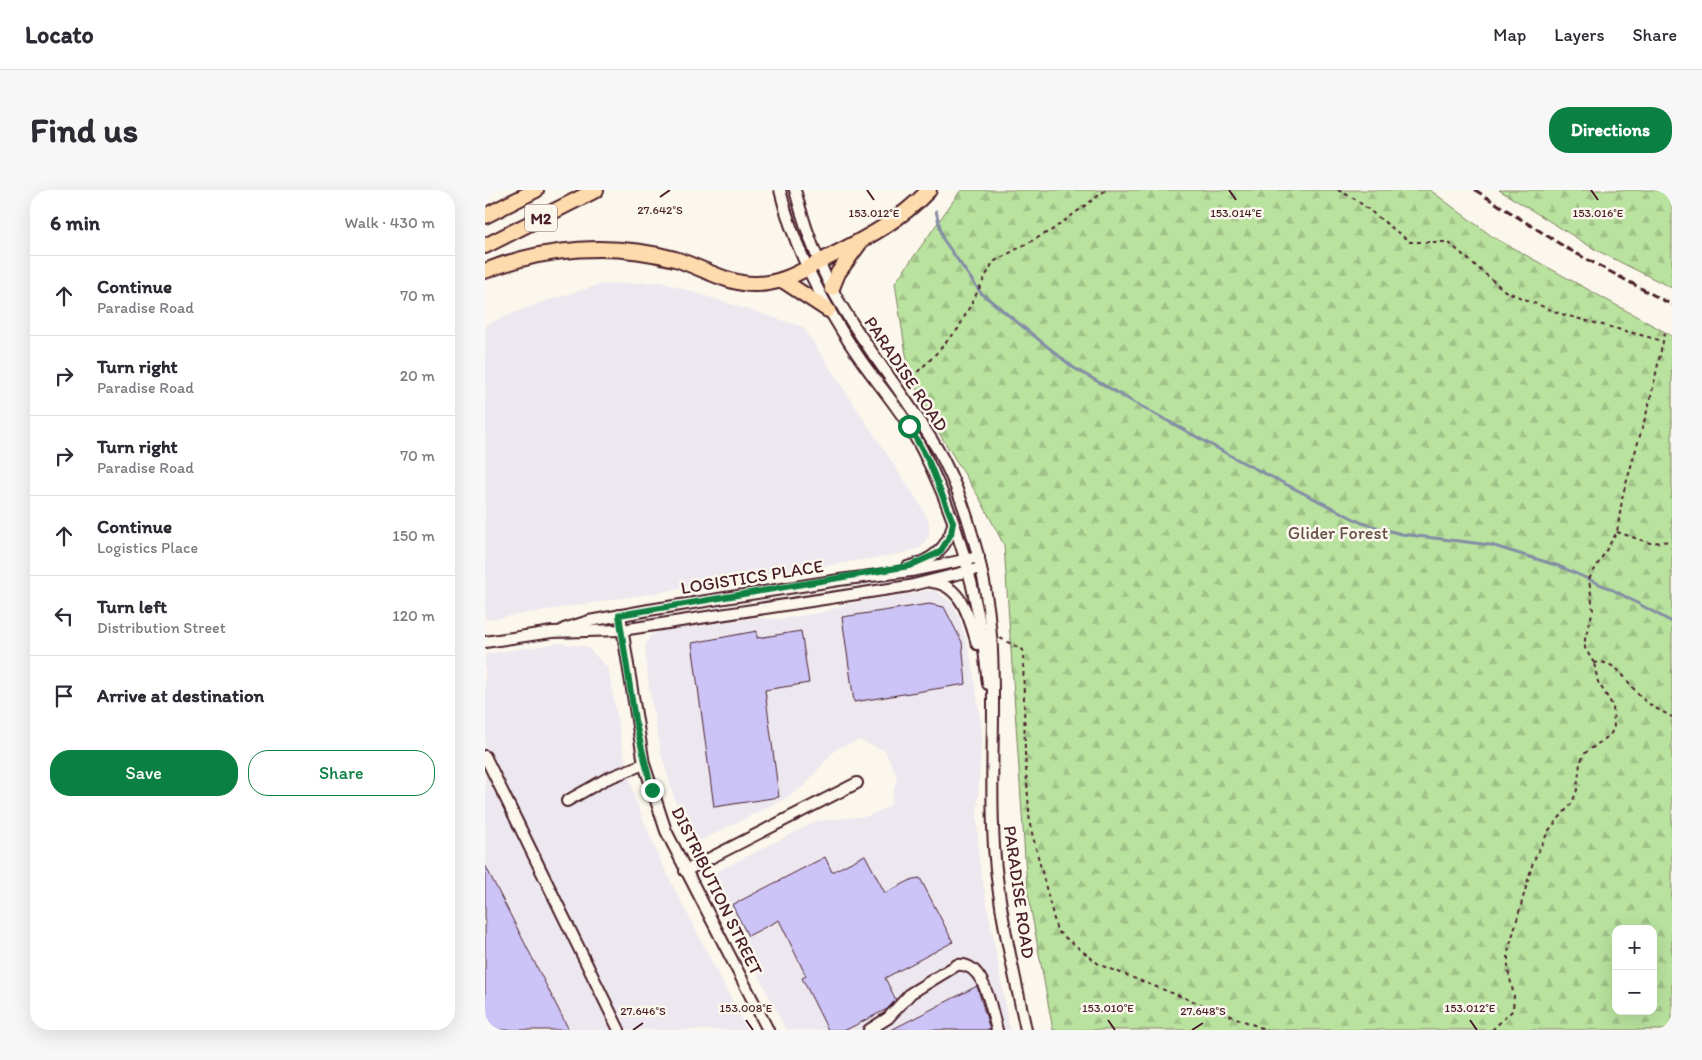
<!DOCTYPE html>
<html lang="en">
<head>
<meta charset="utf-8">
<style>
  :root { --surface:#fff; --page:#f7f7f7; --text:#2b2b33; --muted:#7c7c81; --line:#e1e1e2; --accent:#0b8043 }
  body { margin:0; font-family:Itim,sans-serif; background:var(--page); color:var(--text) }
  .controls { position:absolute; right:15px; bottom:15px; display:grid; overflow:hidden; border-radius:10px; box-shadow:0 5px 20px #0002 }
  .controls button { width:45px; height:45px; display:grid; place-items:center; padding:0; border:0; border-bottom:1px solid var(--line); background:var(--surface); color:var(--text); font:25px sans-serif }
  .stop { position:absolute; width:15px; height:15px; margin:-11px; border:4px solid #0b8043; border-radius:50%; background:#fff }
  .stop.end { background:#0b8043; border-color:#fff; box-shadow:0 1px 5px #0008 }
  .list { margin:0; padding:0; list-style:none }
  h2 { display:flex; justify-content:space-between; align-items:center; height:65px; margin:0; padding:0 20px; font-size:21px }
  h2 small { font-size:16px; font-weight:400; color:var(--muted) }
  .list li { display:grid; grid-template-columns:32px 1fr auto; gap:15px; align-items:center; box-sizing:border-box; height:80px; padding:0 20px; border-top:1px solid var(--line) }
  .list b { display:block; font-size:19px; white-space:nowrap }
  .list p { margin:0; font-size:16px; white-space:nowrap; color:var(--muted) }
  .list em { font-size:16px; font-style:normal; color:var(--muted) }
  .actions { display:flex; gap:10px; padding:15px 20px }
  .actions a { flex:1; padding:11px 0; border:1px solid var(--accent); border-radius:20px; text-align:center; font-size:18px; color:var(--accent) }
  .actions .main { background:var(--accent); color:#fff }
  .icon { flex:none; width:28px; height:28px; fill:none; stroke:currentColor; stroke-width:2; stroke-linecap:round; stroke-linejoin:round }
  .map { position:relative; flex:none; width:1187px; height:840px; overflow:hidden; border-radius:20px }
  header { display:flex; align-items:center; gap:30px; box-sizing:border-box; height:70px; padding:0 25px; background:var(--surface); border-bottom:1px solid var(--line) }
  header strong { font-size:24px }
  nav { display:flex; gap:28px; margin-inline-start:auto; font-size:18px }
  .intro { display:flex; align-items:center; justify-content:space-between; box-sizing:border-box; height:120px; padding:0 30px }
  h1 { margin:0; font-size:35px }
  .button { padding:12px 22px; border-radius:20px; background:var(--accent); color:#fff; font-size:18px; font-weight:700 }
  main { display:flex; gap:30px; padding:0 30px }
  aside { flex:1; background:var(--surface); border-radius:20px; box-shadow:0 5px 20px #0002 }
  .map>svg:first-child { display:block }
  .built { fill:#ede8ef }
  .forest { fill:url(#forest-firs); stroke:#818064; fill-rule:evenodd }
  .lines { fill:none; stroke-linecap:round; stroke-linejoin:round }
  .stream { stroke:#848da5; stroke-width:3 }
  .building { fill:#ccc4f7; stroke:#4a1f2b }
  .minor-casing { stroke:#4a1f2b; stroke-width:14 }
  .highway-casing { stroke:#4a1f2b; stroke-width:18 }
  .path { stroke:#4a1f2b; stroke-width:2; stroke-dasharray:4 4; stroke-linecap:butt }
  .minor { stroke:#fbf7ec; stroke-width:10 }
  .highway { stroke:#fedbac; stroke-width:14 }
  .rail { stroke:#4a1f2b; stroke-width:3; stroke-dasharray:8 4; stroke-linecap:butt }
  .route { stroke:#0b8043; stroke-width:6 }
  .ticks { fill:none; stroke:#4a1f2b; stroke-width:2 }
  .labels { text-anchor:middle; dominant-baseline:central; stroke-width:5; stroke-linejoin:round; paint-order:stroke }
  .shield { fill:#fbf7ec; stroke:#7f6065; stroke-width:1 }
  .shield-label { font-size:16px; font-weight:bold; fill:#4a1f2b }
  .street-label { font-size:18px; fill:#4a1f2b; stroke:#fbf7ec }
  .park-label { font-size:18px; fill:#665048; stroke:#fbf7ec }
  .ticks-label { font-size:12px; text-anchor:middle; fill:#4a1f2b; stroke:#fbf7ec; stroke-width:5; stroke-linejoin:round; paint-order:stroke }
</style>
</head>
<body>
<header>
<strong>Locato</strong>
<nav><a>Map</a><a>Layers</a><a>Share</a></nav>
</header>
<div class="intro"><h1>Find us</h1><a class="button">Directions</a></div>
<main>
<aside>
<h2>6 min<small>Walk · 430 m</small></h2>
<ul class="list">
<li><svg class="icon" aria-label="ahead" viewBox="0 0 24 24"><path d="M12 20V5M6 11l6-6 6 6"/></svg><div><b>Continue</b><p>Paradise Road</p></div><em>70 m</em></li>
<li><svg class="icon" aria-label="right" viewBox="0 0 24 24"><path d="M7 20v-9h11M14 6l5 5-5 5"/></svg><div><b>Turn right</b><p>Paradise Road</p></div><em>20 m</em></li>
<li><svg class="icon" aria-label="right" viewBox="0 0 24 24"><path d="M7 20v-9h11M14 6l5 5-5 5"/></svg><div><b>Turn right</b><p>Paradise Road</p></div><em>70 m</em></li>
<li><svg class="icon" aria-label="ahead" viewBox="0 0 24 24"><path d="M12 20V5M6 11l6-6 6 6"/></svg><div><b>Continue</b><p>Logistics Place</p></div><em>150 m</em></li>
<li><svg class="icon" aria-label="left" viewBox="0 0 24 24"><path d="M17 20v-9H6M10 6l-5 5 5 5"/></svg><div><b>Turn left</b><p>Distribution Street</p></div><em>120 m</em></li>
<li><svg class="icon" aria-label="arrive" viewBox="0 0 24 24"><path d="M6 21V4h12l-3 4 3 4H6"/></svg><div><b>Arrive at destination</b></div></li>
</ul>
<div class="actions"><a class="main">Save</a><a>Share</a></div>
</aside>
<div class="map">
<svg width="1187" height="840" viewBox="0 0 1187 840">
  <defs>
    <pattern id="forest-firs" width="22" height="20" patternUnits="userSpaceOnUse" patternTransform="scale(1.25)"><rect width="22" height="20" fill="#b8e29e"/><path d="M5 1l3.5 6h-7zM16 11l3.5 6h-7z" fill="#a0c188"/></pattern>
  </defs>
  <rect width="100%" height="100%" fill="#fbf7ec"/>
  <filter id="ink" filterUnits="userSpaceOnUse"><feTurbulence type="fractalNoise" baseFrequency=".02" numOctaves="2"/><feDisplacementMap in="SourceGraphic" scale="10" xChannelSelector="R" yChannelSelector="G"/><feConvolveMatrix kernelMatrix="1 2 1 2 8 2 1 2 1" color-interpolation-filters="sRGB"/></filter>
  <g filter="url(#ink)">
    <g class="built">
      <polygon points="177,92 318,137 436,316 444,332 444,346 435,358 414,364 0,430 0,135 54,113 117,94"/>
      <polygon points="449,400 468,414 478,438 487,474 497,541 492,624 494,670 525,840 301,840 228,695 231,682 332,631 383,626 405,616 412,587 400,561 374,550 351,559 319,596 303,607 217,650 208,647 191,614 176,563 163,490 160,456 165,446 176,441 271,428 295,429 335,423 368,413"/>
      <polygon points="76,453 102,457 123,478 138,560 150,609 175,670 262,840 0,840 0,464"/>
    </g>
    <g class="forest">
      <path d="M476,0H945L1008,47L1187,146V840H568L542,698L519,355L495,309L454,243L424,184L410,93ZM1131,739H1168V821H1131Z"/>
      <polygon points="1014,0 1187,0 1187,98 1111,60"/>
    </g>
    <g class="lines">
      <polyline class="stream" points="451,21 458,49 496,103 589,178 652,214 759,273 877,333 916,344 1006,355 1074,376 1130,401 1187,432"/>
    </g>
    <g class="building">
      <polygon points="444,414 459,417 477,452 481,494 369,512 357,427"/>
      <polygon points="272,441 272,448 316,441 324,493 280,500 294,607 229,617 207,453"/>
      <polygon points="380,665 400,703 428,689 435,688 468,752 400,788 411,810 402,819 361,840 343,840 317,788 321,786 294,730 263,746 247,715 340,667 347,682"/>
      <polygon points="0,675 84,840 0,840"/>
      <polygon points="492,796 505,840 406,840"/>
    </g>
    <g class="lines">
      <g class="minor-casing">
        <g id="minor">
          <path d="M295,0C310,62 340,118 376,170C392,193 411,214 425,238C470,314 495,406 503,494"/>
          <path d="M310,0C321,42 336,83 359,120C390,171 429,216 458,269C470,293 480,318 487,344C519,445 504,535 508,637C510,706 527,773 541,840"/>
          <path d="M422,377C446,371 463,359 468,334"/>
          <path d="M446,392C477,394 485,430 492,454"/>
          <polyline points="135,425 159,574 181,641 283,840"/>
          <polyline points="79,439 104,431 164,420 354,390 426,381 494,367"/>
          <polyline points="0,452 67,442 137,440 424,396 496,378"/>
          <polyline points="0,566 134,840"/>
          <polyline points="82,611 121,589 159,574"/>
          <polyline points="200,681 372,593"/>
          <path d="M384,840L403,828L426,803L472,775C500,771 506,820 512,840"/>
        </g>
      </g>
      <g class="highway-casing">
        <g id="highway">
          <polyline points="0,26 51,0"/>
          <polyline points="0,56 111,0"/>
          <path d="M0,81C60,57 128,52 190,69C216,77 242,94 269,94C296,95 318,80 340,69C378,50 415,31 444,0"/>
          <polyline points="297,90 343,120"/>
          <polyline points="347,98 353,83 374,54"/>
        </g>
      </g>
      <g class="path">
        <polyline points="853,0 870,9 925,52 963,52 1020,101 1076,124 1178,151"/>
        <polyline points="1178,0 1187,10"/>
        <polyline points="421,193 447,168 473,139 508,72 567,40 621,0"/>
        <polyline points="1132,342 1165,353 1187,351"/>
        <polyline points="515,448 538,460 540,564 545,635 572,741 615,775 782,840"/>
        <polyline points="1109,473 1100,458 1100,449 1108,420 1104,389 1132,342 1138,304 1165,211 1180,142"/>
        <path d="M1109,473C1134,468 1144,498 1160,511C1168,517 1178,522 1187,527"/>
        <polyline points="1007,840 1028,820 1029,806 1023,780 1023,762 1048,672 1064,640 1087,613 1092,600 1095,573 1100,563 1125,545 1129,538 1128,516 1113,492 1109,473"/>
      </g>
      <use href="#minor" class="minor"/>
      <use href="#highway" class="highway"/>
      <polyline class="rail" points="990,0 1083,59 1187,115"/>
    </g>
  </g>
  <g class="lines" filter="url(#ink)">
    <polyline class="route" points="167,600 150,530 134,425 424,376 455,362 466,344 468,332 444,272 424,236"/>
  </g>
  <path class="ticks" d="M382,0L389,10M744,0L751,10M1106,0L1113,10M175,7L185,0M261,830L268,840M623,830L630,840M985,830L992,840M148,840L158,833M707,840L718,833"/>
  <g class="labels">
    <rect class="shield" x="40" y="14.5" width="32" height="27" rx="4"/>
    <g class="shield-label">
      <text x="56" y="28">M2</text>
    </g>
    <g class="street-label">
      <text transform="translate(421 184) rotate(56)">PARADISE ROAD</text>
      <text transform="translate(267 387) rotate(-9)">LOGISTICS PLACE</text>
      <text transform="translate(232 701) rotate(64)">DISTRIBUTION STREET</text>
      <text transform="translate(534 702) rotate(82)">PARADISE ROAD</text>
    </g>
    <g class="park-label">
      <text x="853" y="343">Glider Forest</text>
    </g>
  </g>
  <g class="ticks-label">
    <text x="175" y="24">27.642°S</text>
    <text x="389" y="27">153.012°E</text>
    <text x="751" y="27">153.014°E</text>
    <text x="1113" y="27">153.016°E</text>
    <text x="261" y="822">153.008°E</text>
    <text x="623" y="822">153.010°E</text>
    <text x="985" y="822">153.012°E</text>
    <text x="158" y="825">27.646°S</text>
    <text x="718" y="825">27.648°S</text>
  </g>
</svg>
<div class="controls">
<button>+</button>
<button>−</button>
</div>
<div class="stop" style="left:424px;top:236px"></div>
<div class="stop end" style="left:167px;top:600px"></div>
</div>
</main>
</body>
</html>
